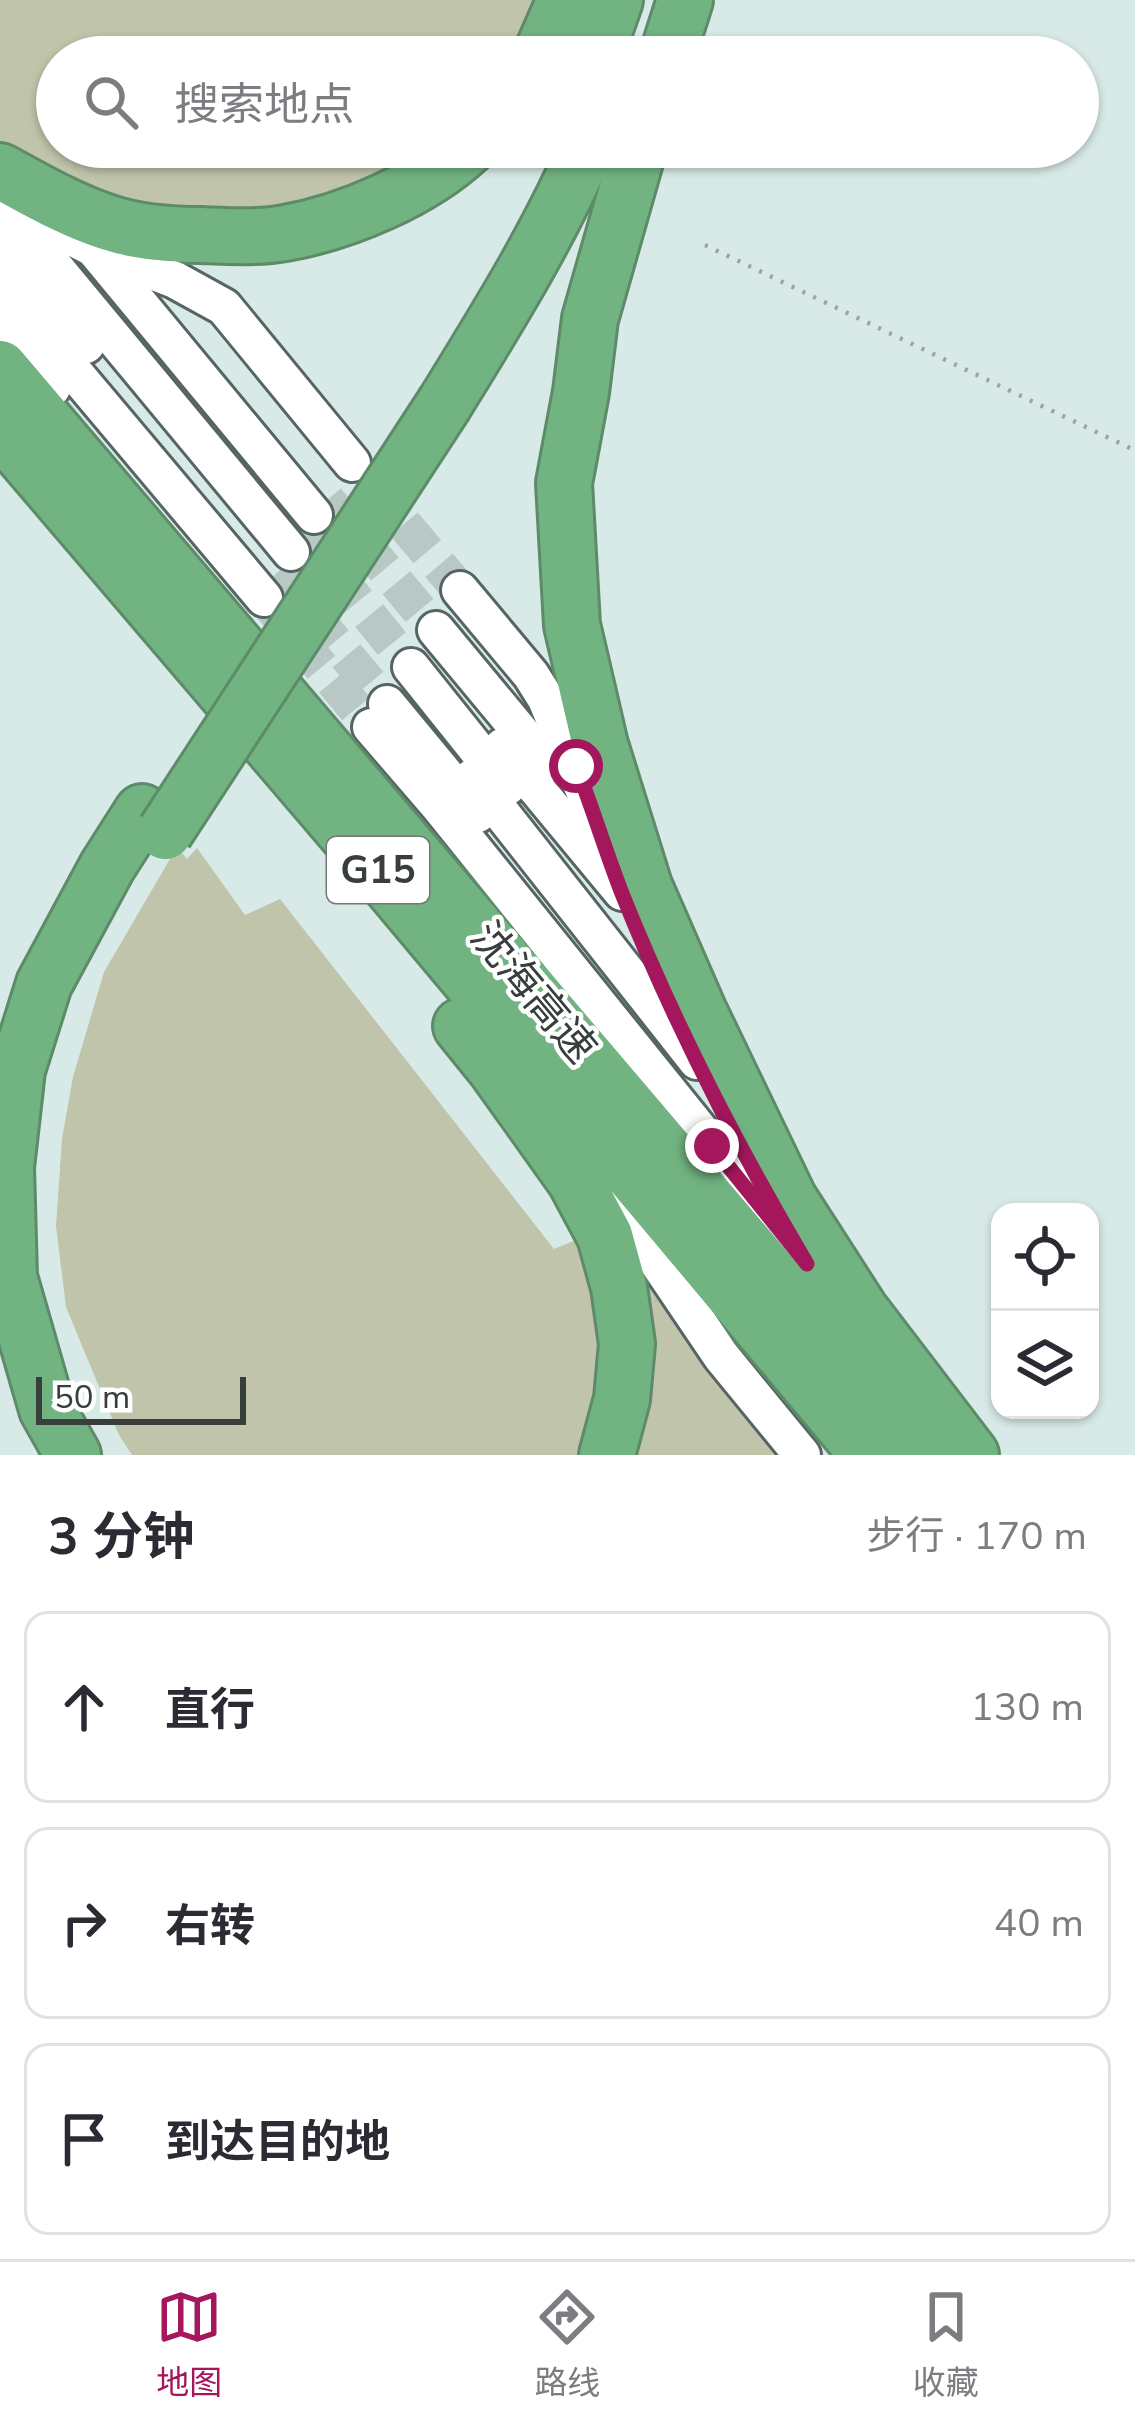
<!DOCTYPE html>
<html lang="zh">
<head>
<meta charset="utf-8">
<style>
  :root { --surface:#fff; --page:#f7f7f7; --text:#2b2b33; --muted:#7c7c81; --line:#e1e1e2; --accent:#a4175d }
  body { margin:0; font-family:"Nunito Sans","Noto Sans SC",sans-serif; background:var(--page); color:var(--text) }
  .controls { position:absolute; right:36px; bottom:36px; display:grid; overflow:hidden; border-radius:24px; box-shadow:0 3px 9px #0004 }
  .controls button { width:108px; height:108px; display:grid; place-items:center; padding:0; border:0; border-bottom:3px solid var(--line); background:var(--surface); color:var(--text); font:60px sans-serif }
  .scale { position:absolute; left:36px; bottom:30px; width:210px; box-sizing:border-box; padding-left:12px; border:6px solid #373e3c; border-top:0; font-size:33px; line-height:42px; white-space:nowrap; color:#373e3c; -webkit-text-stroke:9px #fff; paint-order:stroke }
  .stop { position:absolute; width:36px; height:36px; margin:-27px; border:9px solid #a4175d; border-radius:50%; background:#fff }
  .stop.end { background:#a4175d; border-color:#fff; box-shadow:0 3px 12px #0008 }
  .list { margin:0; padding:0; list-style:none }
  h2 { display:flex; justify-content:space-between; align-items:center; height:156px; margin:0; padding:0 48px; font-size:51px }
  h2 small { font-size:39px; font-weight:400; color:var(--muted) }
  .list li { display:grid; grid-template-columns:78px 1fr auto; gap:36px; align-items:center; box-sizing:border-box; height:192px; margin:0 24px 24px; padding:0 24px; border:3px solid var(--line); border-radius:24px }
  .list b { display:block; font-size:45px; white-space:nowrap }
  .list em { font-size:39px; font-style:normal; color:var(--muted) }
  .icon { flex:none; width:66px; height:66px; fill:none; stroke:currentColor; stroke-width:2; stroke-linecap:round; stroke-linejoin:round }
  .map { position:relative; flex:none; width:1135px; height:1455px; overflow:hidden }
  .search { position:absolute; background:var(--surface); box-shadow:0 3px 9px #0004; left:36px; right:36px; top:36px; height:132px; display:flex; align-items:center; gap:30px; box-sizing:border-box; padding:0 42px; border-radius:66px; color:var(--muted); font-size:45px }
  .sheet { height:804px; background:var(--surface) }
  nav { display:flex; justify-content:space-around; align-items:center; box-sizing:border-box; height:168px; border-top:3px solid var(--line); background:var(--surface); font-size:33px; color:var(--muted) }
  nav a { display:grid; justify-items:center; gap:6px }
  nav .on { color:var(--accent) }
  .map>svg:first-child { display:block }
  .green { fill:#bfc4aa }
  .lines { fill:none; stroke-linecap:round; stroke-linejoin:round }
  .minor-tunnel { stroke:#b8c8c5; stroke-width:36; stroke-dasharray:36 18; stroke-linecap:butt }
  .minor-casing { stroke:#566563; stroke-width:42 }
  .highway-casing { stroke:#5d8b69; stroke-width:60 }
  .path { stroke:#98a5a3; stroke-width:4.5; stroke-dasharray:3 9; stroke-linecap:butt }
  .minor { stroke:#fff; stroke-width:36 }
  .highway { stroke:#71b481; stroke-width:54 }
  .highway-bridge-casing { stroke:#5d8b69; stroke-width:60; stroke-linecap:butt }
  .highway-bridge { stroke:#71b481; stroke-width:54 }
  .route { stroke:#a4175d; stroke-width:15 }
  .labels { text-anchor:middle; dominant-baseline:central; stroke-width:9; stroke-linejoin:round; paint-order:stroke }
  .shield { fill:#fff; stroke:#737876; stroke-width:3 }
  .shield-label { font-size:39px; font-weight:bold; fill:#373e3c }
  .street-label { font-size:42px; fill:#373e3c; stroke:#fff }
</style>
</head>
<body>
<div class="map">
<svg width="1135" height="1455" viewBox="0 0 1135 1455">
  <rect width="100%" height="100%" fill="#d8eae7"/>
  <g class="green">
    <polygon points="0,0 548,0 515,57 57,57 57,147 442,147 353,189 247,215 119,205 0,147"/>
    <polygon points="177,847 187,859 197,848 245,915 280,899 554,1249 576,1240 594,1272 609,1329 583,1455 132,1455 119,1435 66,1307 56,1226 62,1139 73,1077 104,972"/>
    <polygon points="637,1263 719,1382 776,1455 630,1455"/>
  </g>
  <g class="lines">
    <g class="minor-tunnel">
      <polyline points="369,483 460,590"/>
      <polyline points="327,500 436,630"/>
      <polyline points="301,532 411,667"/>
      <polyline points="277,573 387,704"/>
      <polyline points="264,598 371,727"/>
    </g>
    <g class="minor-casing">
      <g id="minor">
        <polyline points="0,201 291,552"/>
        <polyline points="30,216 93,248 175,280 224,307 352,463"/>
        <polyline points="0,241 86,345"/>
        <polyline points="94,249 314,515"/>
        <polyline points="0,284 264,598"/>
        <polyline points="0,327 52,388"/>
        <polyline points="460,590 531,675 546,699 605,841"/>
        <polyline points="436,630 548,765"/>
        <polyline points="411,667 507,787"/>
        <polyline points="387,704 478,814"/>
        <polyline points="371,727 439,806 794,1247"/>
        <polyline points="502,747 622,892"/>
        <polyline points="473,777 697,1061"/>
        <polyline points="592,1165 721,1356 802,1455"/>
      </g>
    </g>
    <g class="highway-casing">
      <g id="highway">
        <polyline points="540,57 565,0"/>
        <polyline points="595,57 615,0"/>
        <polyline points="667,57 685,0"/>
        <polyline points="639,147 590,319 581,392 564,483 572,625 600,745 644,886 699,1012 789,1199 861,1311 971,1455"/>
        <path d="M0,171C35,190 71,211 109,223C139,233 170,235 201,235C228,236 258,238 285,233C347,222 422,190 468,147"/>
        <polyline points="0,368 925,1455"/>
        <path d="M445,403C496,320 548,237 587,147"/>
        <polyline points="0,428 375,867 868,1455"/>
        <polyline points="461,1026 495,1068 575,1180 605,1236 619,1287 627,1344 622,1399 607,1455"/>
        <polyline points="73,1455 47,1409 9,1277 6,1167 17,1070 44,984 107,867 142,812"/>
      </g>
    </g>
    <polyline class="path" points="705,245 1132,449 1135,447"/>
    <use href="#minor" class="minor"/>
    <use href="#highway" class="highway"/>
    <g class="highway-bridge-casing">
      <polyline id="highway-bridge" points="165,832 445,403"/>
    </g>
    <use href="#highway-bridge" class="highway-bridge"/>
  </g>
  <g class="lines">
    <path class="route" d="M576,766C593,809 606,853 623,896C674,1023 737,1146 807,1264L712,1146"/>
  </g>
  <g class="labels">
    <rect class="shield" x="327" y="837" width="102" height="66" rx="9"/>
    <g class="shield-label">
      <text x="378" y="870">G15</text>
    </g>
    <g class="street-label">
      <text transform="translate(533 993) rotate(50)">沈海高速</text>
    </g>
  </g>
</svg>
<div class="controls">
<button><svg class="icon" aria-label="locate" viewBox="0 0 24 24"><circle cx="12" cy="12" r="6"/><path d="M12 2v4M12 18v4M2 12h4M18 12h4"/></svg></button>
<button><svg class="icon" aria-label="layers" viewBox="0 0 24 24"><path d="M12 4l9 5-9 5-9-5zM3 14l9 5 9-5"/></svg></button>
</div>
<div class="scale">50 m</div>
<div class="stop" style="left:576px;top:766px"></div>
<div class="stop end" style="left:712px;top:1146px"></div>
<div class="search"><svg class="icon" aria-label="search" viewBox="0 0 24 24"><circle cx="10" cy="10" r="6"/><path d="M15 15l6 6"/></svg>搜索地点</div>
</div>
<section class="sheet">
<h2>3 分钟<small>步行 · 170 m</small></h2>
<ul class="list">
<li><svg class="icon" aria-label="ahead" viewBox="0 0 24 24"><path d="M12 20V5M6 11l6-6 6 6"/></svg><div><b>直行</b></div><em>130 m</em></li>
<li><svg class="icon" aria-label="right" viewBox="0 0 24 24"><path d="M7 20v-9h11M14 6l5 5-5 5"/></svg><div><b>右转</b></div><em>40 m</em></li>
<li><svg class="icon" aria-label="arrive" viewBox="0 0 24 24"><path d="M6 21V4h12l-3 4 3 4H6"/></svg><div><b>到达目的地</b></div></li>
</ul>
</section>
<nav>
<a class="on"><svg class="icon" aria-label="map" viewBox="0 0 24 24"><path d="M3 6l6-2 6 2 6-2v14l-6 2-6-2-6 2zM9 4v14M15 6v14"/></svg>地图</a>
<a><svg class="icon" aria-label="directions" viewBox="0 0 24 24"><path d="M12 3l9 9-9 9-9-9zM9 14v-3h6M13 9l2 2-2 2"/></svg>路线</a>
<a><svg class="icon" aria-label="saved" viewBox="0 0 24 24"><path d="M7 4h10v16l-5-4-5 4z"/></svg>收藏</a>
</nav>
</body>
</html>
